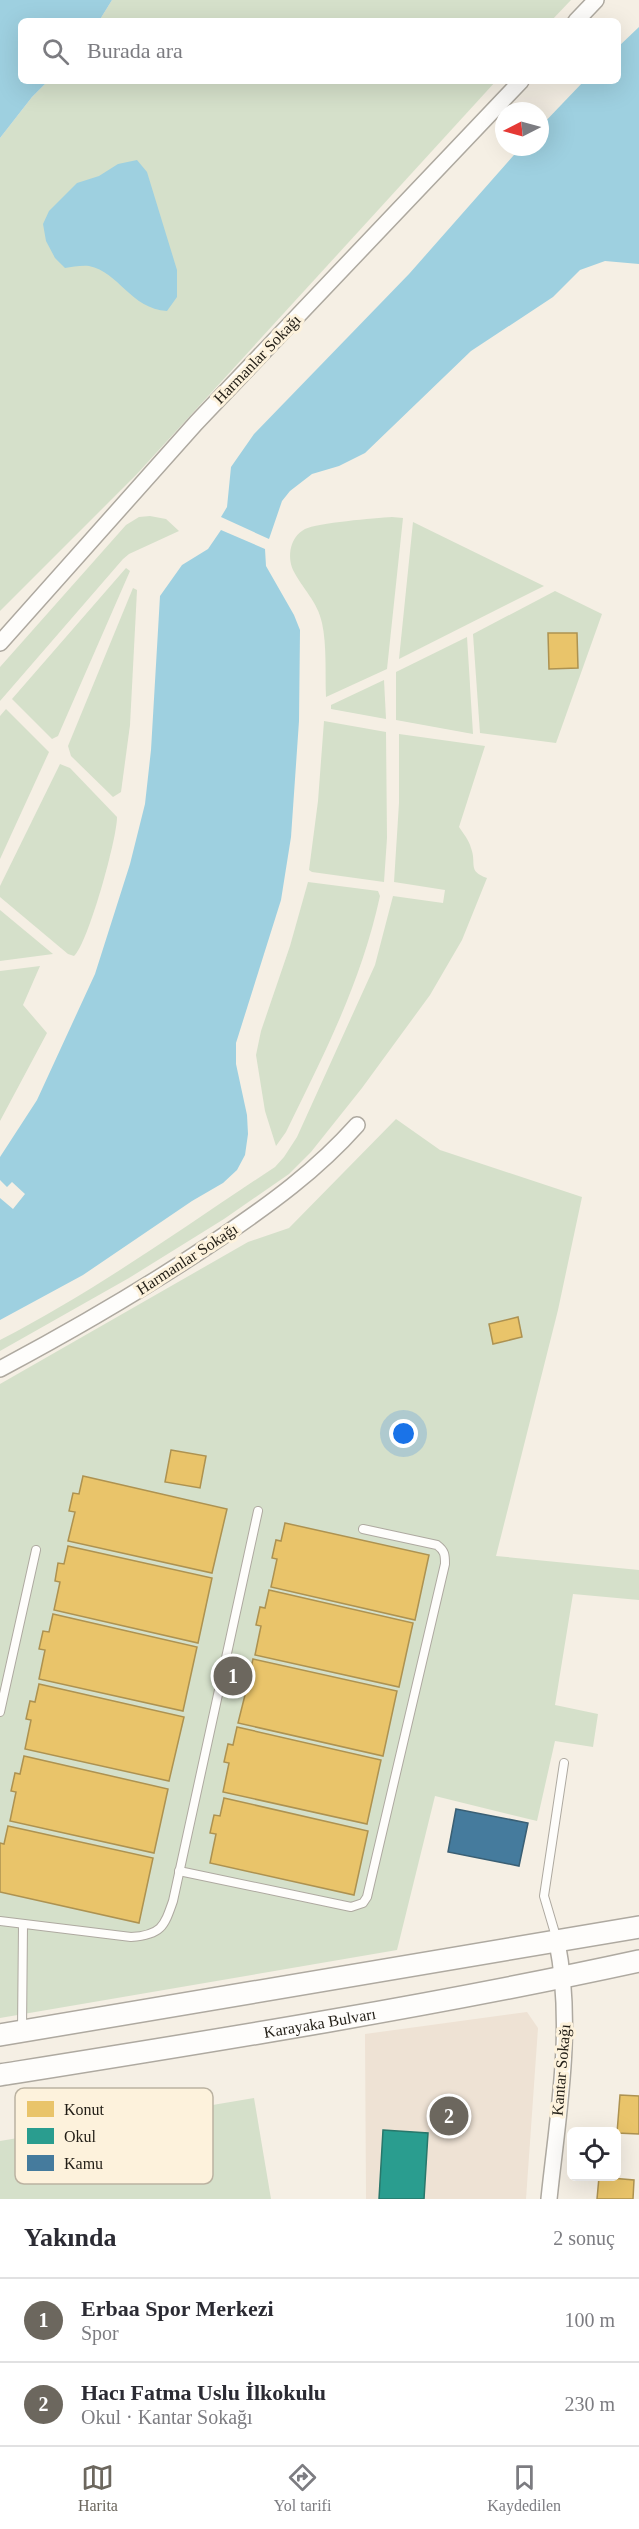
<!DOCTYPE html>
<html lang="tr">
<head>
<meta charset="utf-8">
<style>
  :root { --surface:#fff; --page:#f2f2f3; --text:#2b2b33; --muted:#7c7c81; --line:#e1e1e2; --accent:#6c675e }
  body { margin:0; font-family:"Times New Roman",serif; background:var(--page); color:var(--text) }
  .controls { position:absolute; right:18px; bottom:18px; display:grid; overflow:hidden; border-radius:9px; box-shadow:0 6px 24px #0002 }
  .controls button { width:54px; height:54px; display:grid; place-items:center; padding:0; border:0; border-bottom:2px solid var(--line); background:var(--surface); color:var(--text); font:30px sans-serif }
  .compass { position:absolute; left:495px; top:102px; width:54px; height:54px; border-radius:50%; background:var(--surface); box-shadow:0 6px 24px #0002; rotate:264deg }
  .you { position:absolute; left:404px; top:1434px; width:21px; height:21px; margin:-15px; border:4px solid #fff; border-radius:50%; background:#1a73e8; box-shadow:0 0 0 9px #1a73e833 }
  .badge { display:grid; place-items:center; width:39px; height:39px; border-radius:50%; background:var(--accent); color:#fff; font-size:20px; font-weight:700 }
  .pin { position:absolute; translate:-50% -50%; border:3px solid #fff; box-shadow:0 2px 6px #0006 }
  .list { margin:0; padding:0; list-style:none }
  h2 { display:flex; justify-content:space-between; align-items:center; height:78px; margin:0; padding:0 24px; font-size:26px }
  h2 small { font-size:20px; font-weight:400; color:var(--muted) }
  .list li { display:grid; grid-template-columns:39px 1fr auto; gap:18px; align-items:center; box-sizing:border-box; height:84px; padding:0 24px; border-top:2px solid var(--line) }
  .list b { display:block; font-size:22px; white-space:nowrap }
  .list p { margin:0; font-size:20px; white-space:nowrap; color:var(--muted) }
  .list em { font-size:20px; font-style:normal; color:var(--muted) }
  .icon { flex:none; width:33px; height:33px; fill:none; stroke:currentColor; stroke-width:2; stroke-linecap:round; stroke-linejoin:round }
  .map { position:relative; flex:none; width:639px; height:2199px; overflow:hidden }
  .search { position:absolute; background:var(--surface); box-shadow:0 6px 24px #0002; left:18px; right:18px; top:18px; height:66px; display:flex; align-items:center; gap:15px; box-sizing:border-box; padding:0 21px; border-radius:9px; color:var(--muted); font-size:22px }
  .sheet { height:246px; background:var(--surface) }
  nav { display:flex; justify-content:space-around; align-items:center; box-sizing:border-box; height:84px; border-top:2px solid var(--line); background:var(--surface); font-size:16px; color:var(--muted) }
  nav a { display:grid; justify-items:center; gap:3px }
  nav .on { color:var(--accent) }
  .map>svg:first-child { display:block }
  .education { fill:#eee2d4 }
  .green { fill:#d5e0ca }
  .water { fill:#9ed0e0 }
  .homes { fill:#e9c46a; stroke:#ad9251; stroke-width:1.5 }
  .schools { fill:#2a9d8f; stroke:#28776b; stroke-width:1.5 }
  .public { fill:#457b9d; stroke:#3a5f74; stroke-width:1.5 }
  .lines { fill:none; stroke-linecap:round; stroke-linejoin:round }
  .lane-casing { stroke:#aea9a0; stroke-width:10 }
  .street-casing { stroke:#aea9a0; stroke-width:18 }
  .secondary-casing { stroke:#aea9a0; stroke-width:24 }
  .lane { stroke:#fefdfb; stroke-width:8 }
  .street { stroke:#fefdfb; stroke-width:15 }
  .secondary { stroke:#fefdfb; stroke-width:21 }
  .labels { text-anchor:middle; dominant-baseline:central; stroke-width:6; stroke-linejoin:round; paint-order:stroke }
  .street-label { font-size:16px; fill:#221e16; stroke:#fdf2dc }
  .key { fill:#fdf2dc; stroke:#bbb2a1; stroke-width:1.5 }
  .key-label { font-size:16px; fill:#221e16 }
</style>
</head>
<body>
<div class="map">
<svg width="639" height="2199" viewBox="0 0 639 2199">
  <rect width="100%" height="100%" fill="#f5efe4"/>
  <polygon class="education" points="527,2012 538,2028 526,2199 366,2199 365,2034"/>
  <g class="green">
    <polygon points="112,0 571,0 551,21 99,21"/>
    <polygon points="48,81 496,81 136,475 0,611 0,138 32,97"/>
    <polygon points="150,516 166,519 179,531 129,554 123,559 0,701 0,667 126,525 139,517"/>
    <path d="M392,517L403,518L387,669L326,697C325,673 327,646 322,623C318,602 302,588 293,570C287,556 290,537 305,529C317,523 375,518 392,517Z"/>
    <polygon points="413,522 544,586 399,659"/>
    <polygon points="126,568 130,571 61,729 58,736 52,739 12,699"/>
    <polygon points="133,588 137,590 130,725 121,792 113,797 71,756 68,746"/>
    <polygon points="555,591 602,614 556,743 480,733 473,634"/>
    <polygon points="467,637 473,734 396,720 396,672"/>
    <polygon points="384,680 386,719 331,709 331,705"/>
    <polygon points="6,709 49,752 0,859 0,716"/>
    <polygon points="324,721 386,732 387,838 384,882 312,872 309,870 318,801"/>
    <path d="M399,734L485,746L459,827C463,833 469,840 471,848C477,864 467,871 487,878L462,940L430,995L362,1088L311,1152L289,1174L224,1219L129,1278L0,1351V1340C97,1290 184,1227 275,1167L284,1157L297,1137L375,965L393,896L443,903L445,890L394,882L399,803Z"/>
    <path d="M60,764L70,768L117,817C117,839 88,943 74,956L68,954L0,897V886Z"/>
    <path d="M308,882L378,891L380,896C361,983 325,1052 286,1132L276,1146L265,1111L256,1055L261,1031L290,946Z"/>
    <polygon points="0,910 53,954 0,961"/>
    <polygon points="40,966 23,1005 47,1033 0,1121 0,971"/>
    <polygon points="396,1119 440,1150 582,1197 558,1310 496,1556 639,1570 639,1600 573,1594 555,1705 598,1714 593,1747 555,1741 537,1821 435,1796 397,1950 0,2018 0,1384 248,1242 289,1228"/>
    <polygon points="254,2098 271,2199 0,2199 0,2141"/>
  </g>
  <g class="water">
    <polygon points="0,0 112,0 99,21 21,21 21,81 48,81 32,97 0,138"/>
    <polygon points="639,27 639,264 605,261 580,270 553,297 471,351 365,453 339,466 312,474 290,491 282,501 269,539 221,517 227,507 231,467 254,434 409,274 521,147 540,147 540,127 584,81 618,81 618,47"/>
    <path d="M137,160L147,172L177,270V297L167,311C131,309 119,272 89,266C82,265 72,267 65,268L55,258L46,241L43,224L49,211L77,183L99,176L118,164Z"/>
    <polygon points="221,530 265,549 266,566 294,615 300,630 299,721 291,837 281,900 236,1043 236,1064 247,1115 248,1134 245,1155 237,1170 223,1183 192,1201 83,1275 0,1320 0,1198 13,1209 25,1194 12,1182 7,1187 0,1180 0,1157 37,1100 95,974 130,864 145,804 151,750 160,596 182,565 208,549"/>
  </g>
  <g class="homes">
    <polygon points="548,633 577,633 578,668 549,669"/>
    <polygon points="518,1317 522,1337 493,1344 489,1324"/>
    <polygon points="171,1450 206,1456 200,1488 165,1482"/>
    <polygon points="83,1476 227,1509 212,1573 68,1541 75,1512 69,1511 73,1493 79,1494"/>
    <polygon points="285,1523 429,1555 415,1620 271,1587 277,1559 272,1558 276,1540 281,1541"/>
    <polygon points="68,1546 212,1578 198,1643 54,1610 60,1582 55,1581 58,1563 64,1564"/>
    <polygon points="269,1590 413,1623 399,1687 255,1655 261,1626 256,1625 260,1607 265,1608"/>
    <polygon points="53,1614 197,1647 183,1711 39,1679 45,1650 39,1649 43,1631 49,1632"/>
    <polygon points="253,1659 397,1691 383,1756 238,1723 245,1695 239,1694 243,1676 249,1677"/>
    <polygon points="39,1684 184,1717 169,1781 25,1749 31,1720 26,1719 30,1701 35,1702"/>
    <polygon points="237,1727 381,1760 367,1824 223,1792 229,1763 224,1762 228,1744 233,1745"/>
    <polygon points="24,1756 168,1789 154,1853 10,1821 16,1792 11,1791 15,1773 20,1774"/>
    <polygon points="224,1798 368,1831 354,1895 210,1863 216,1834 210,1833 214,1815 220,1816"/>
    <polygon points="8,1826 153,1858 139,1923 0,1892 0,1843 4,1844"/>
    <polygon points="620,2095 639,2096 639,2134 617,2133"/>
    <polygon points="599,2177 634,2180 633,2199 597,2199"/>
  </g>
  <polygon class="schools" points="383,2130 428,2133 424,2199 379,2199"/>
  <polygon class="public" points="456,1809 528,1823 519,1866 448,1852"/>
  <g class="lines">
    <g class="lane-casing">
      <g id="lane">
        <polyline points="0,1712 36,1550"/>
        <path d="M179,1871L351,1907L363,1903L367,1897L445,1564C445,1555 445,1551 437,1545L363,1529"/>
        <path d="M0,1921L131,1937C161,1935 164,1927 173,1901L258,1511"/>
        <polyline points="557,1940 544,1896 564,1763"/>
        <polyline points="22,2031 23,1924"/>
      </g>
    </g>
    <g class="street-casing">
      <g id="street">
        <polyline points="576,21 596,0"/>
        <polyline points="0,643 196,423 521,81"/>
        <path d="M0,1369C75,1329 149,1286 220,1238C270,1204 316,1171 357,1125"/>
        <path d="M549,2199C558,2113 574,2028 557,1942"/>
      </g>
    </g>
    <g class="secondary-casing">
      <g id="secondary">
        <polyline points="0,2035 639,1927"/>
        <path id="s1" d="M0,2075C213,2041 428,2007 639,1961"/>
      </g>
    </g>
    <use href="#lane" class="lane"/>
    <use href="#street" class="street"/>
    <use href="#secondary" class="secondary"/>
  </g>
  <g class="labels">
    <g class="street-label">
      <text transform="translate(257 359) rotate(-46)">Harmanlar Sokağı</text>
      <text transform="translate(187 1259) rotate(-33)">Harmanlar Sokağı</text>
      <text stroke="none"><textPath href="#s1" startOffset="324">Karayaka Bulvarı</textPath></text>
      <text transform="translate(561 2070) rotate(-85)">Kantar Sokağı</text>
    </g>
  </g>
  <rect x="15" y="2088" width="198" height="96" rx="9" class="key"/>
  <rect x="27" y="2101" width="27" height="16" fill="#e9c46a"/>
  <rect x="27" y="2128" width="27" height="16" fill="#2a9d8f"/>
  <rect x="27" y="2155" width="27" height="16" fill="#457b9d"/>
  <g class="key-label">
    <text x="64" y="2115">Konut</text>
    <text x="64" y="2142">Okul</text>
    <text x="64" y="2169">Kamu</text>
  </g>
</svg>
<div class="controls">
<button><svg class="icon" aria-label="locate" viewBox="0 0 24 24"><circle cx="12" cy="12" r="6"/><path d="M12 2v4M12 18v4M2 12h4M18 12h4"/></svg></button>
</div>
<svg class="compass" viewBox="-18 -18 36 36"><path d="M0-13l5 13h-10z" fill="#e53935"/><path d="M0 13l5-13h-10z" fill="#7c7c81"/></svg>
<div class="you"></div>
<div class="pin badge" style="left:233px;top:1676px">1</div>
<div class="pin badge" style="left:449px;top:2116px">2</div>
<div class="search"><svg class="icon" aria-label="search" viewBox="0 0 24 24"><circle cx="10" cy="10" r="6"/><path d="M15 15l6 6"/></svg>Burada ara</div>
</div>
<section class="sheet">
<h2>Yakında<small>2 sonuç</small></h2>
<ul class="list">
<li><span class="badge">1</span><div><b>Erbaa Spor Merkezi</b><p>Spor</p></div><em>100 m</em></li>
<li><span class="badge">2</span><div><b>Hacı Fatma Uslu İlkokulu</b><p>Okul · Kantar Sokağı</p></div><em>230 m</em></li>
</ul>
</section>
<nav>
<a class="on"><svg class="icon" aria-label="map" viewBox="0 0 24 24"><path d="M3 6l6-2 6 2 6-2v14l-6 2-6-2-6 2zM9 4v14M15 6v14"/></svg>Harita</a>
<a><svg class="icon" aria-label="directions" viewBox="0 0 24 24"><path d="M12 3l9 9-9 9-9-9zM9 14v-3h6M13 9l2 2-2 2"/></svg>Yol tarifi</a>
<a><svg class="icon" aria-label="saved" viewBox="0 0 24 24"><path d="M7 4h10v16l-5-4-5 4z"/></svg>Kaydedilen</a>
</nav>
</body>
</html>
